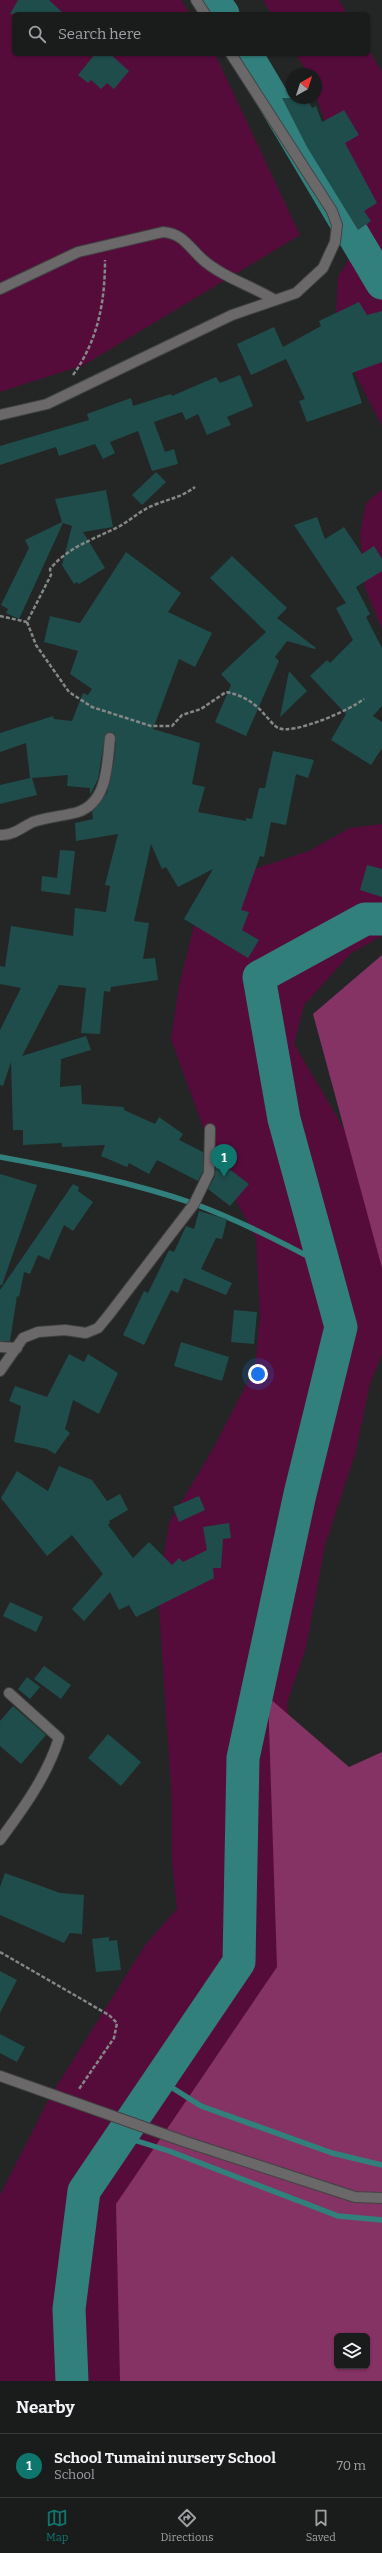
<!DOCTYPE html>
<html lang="en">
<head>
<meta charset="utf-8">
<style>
  :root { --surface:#1a1c1c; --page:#232525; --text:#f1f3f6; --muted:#9fa1a3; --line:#383a3b; --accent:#0f766e }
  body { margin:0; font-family:Bitter,serif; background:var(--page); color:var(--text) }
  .controls { position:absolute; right:12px; bottom:12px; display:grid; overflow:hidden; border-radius:6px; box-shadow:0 1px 3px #0004 }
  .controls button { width:36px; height:36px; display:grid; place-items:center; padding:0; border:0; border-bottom:1px solid var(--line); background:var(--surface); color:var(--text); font:20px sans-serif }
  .compass { position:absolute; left:286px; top:68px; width:36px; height:36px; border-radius:50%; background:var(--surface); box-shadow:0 1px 3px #0004; rotate:39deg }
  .you { position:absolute; left:258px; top:1374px; width:14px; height:14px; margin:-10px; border:3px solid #fff; border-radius:50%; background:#1a73e8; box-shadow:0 0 0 6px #1a73e833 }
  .badge { display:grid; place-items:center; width:26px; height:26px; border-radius:50%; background:var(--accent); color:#fff; font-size:13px; font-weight:700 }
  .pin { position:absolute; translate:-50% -33px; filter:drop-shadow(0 1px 2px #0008) }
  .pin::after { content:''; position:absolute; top:21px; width:14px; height:12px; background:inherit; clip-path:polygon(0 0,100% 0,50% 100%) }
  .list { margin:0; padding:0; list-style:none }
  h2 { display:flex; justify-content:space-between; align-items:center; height:52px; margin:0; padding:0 16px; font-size:17px }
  h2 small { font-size:13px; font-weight:400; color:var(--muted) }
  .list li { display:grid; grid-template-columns:26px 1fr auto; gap:12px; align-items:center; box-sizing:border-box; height:64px; padding:0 16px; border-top:1px solid var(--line) }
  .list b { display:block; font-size:15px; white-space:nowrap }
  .list p { margin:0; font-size:13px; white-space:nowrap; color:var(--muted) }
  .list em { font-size:13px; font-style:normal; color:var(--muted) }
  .icon { flex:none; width:22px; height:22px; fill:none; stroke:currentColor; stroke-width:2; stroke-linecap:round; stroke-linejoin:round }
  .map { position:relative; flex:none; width:382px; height:2381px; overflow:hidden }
  .search { position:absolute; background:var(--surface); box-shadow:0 1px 3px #0004; left:12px; right:12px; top:12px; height:44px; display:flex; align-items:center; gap:10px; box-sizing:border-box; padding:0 14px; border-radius:6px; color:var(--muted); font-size:15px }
  .sheet { height:116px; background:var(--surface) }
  nav { display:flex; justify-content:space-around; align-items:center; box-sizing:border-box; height:56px; border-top:1px solid var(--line); background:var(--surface); font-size:11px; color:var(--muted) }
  nav a { display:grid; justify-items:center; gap:2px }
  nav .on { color:var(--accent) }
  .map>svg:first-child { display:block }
  .green { fill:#550c3b }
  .forest { fill:#853264; fill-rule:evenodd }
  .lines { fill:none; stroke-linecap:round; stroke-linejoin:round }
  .stream { stroke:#32807d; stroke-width:5.5 }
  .river { stroke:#32807d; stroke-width:33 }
  .building { fill:#1f4d4b }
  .minor-casing { stroke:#404342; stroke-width:12 }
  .path { stroke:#858887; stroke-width:2.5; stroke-dasharray:4 2; stroke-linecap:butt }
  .minor { stroke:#6a6869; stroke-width:10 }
</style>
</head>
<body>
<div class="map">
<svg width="382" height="2381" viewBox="0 0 382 2381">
  <rect width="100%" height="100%" fill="#232625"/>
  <g class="green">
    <polygon points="0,0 181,0 190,14 14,14 14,54 215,54 300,235 84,365 0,392"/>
    <polygon points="263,0 339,0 347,14 271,14"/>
    <polygon points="368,49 382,72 382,426 339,342 336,314 338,277 361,239 356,184 333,144 316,96 316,74 308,74 296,54 368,54"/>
    <polygon points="382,489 382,630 365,587 360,533 366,503"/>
    <polygon points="382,824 382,936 351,953 304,1005 294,1044 346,1132 382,1228 382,1354 370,1384 355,1455 325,1545 306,1648 287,1703 295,1788 291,1939 146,2381 0,2381 0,2195 51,2095 146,1944 177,1909 172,1862 172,1802 158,1593 169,1523 214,1447 255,1368 260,1317 256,1238 217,1165 171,1039 179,986 194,926 246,872 309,851 350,828"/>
  </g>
  <g class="forest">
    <polygon points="382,955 382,1268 313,1014"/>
    <path d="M268,1697L349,1767L382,1752V2381H120L116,2204L277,1967ZM337,2336H367V2366H337Z"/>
  </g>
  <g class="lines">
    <g class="stream">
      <path d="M0,1157C65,1169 132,1182 195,1204C240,1221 282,1242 324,1265"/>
      <polyline points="160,2080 201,2106 332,2153 382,2165"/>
      <polyline points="121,2136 169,2151 338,2216 382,2220"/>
    </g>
    <g class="river">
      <polyline points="213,0 223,14"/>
      <polyline points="246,54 382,283"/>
      <polyline points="72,2381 69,2309 84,2191 239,1962 243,1758 300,1494 341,1327 284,1119 259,977 365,919 382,919"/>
    </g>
  </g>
  <g class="building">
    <polygon points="18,0 49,0 64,14 10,14"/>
    <polygon points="95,54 110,54 129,71 114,89 107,83 101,89 91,80 88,83 78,75"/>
    <polygon points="282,98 307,98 312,108 316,106 322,122 344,110 359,135 345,143 377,203 364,211 371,221 358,230 307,147"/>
    <polygon points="359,302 367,315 382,311 382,362 352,373 362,403 307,422 299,401 305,399 286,359 251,375 237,344 274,327 283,347 321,326 319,321"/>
    <polygon points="240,375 253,406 227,417 231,425 207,435 198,414 186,420 182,412 154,422 165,452 174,449 178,464 152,471 138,431 110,442 115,453 103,459 95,444 59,456 56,447 0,465 0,446 89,420 87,414 131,398 133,406 171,394 172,396 216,377 220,383"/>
    <polygon points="156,472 166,482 142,505 132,495"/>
    <polygon points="106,490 113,527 83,532 105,568 79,584 77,582 74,584 62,565 72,526 63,523 19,619 6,613 8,609 1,605 29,548 25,540 62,522 55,499"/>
    <polygon points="317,517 325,539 344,527 362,554 374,546 382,559 382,571 356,587 370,614 366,617 382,648 382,706 373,716 382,722 382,748 371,765 331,740 346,714 310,676 327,660 330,663 353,640 336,608 346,603 294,525"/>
    <polygon points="126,552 181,593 168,612 212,633 195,667 179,659 153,729 200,743 192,784 205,787 198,812 246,821 246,818 252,819 259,788 265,788 273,751 314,760 308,778 296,774 286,825 271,822 264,857 260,856 241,910 249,912 242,930 259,940 248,958 184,919 213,869 178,887 166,867 162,869 151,844 134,921 149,923 143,959 155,958 158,980 111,987 110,992 104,991 100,1034 81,1033 86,988 59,985 22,1056 86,1036 91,1050 61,1059 60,1087 81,1085 82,1104 124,1107 124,1110 155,1124 159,1117 183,1134 179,1140 203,1152 203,1171 198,1181 157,1160 149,1174 129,1163 127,1167 101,1156 105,1145 62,1147 62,1143 23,1145 23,1130 13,1130 11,1062 3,1086 0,1085 0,1030 21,988 0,984 0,966 5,967 11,926 73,936 75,908 106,912 110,886 105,885 118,834 76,841 75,823 93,819 92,812 107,793 114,760 116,739 114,733 110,732 105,735 98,779 90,795 90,788 67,786 68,775 32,778 37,795 0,804 0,785 30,778 26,743 0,752 0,733 53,716 54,719 72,721 83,693 88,695 92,689 70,674 78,651 44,642 50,616 80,623"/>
    <polygon points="232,556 287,608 277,618 316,648 315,649 287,641 275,657 279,661 246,736 215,722 231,685 221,674 266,632 210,578"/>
    <polygon points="289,671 307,691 280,717"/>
    <polygon points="60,850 75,851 70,895 41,891 42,876 57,878"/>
    <polygon points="367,865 382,869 382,897 360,890"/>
    <polygon points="216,1159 249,1184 230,1206 208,1189 215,1176"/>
    <polygon points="0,1174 37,1185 2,1285 0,1285"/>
    <polygon points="73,1184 79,1187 78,1191 93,1202 73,1231 64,1225 49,1260 38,1255 30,1274 24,1272 19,1297 17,1296 10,1341 0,1341 0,1290"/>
    <polygon points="199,1211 227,1219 222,1239 216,1238 201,1269 232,1283 226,1295 184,1278 178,1293 171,1290 144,1345 123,1335 144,1291 148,1293 169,1250 174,1252 186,1226 194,1229"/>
    <polygon points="234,1310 257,1312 254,1344 231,1342"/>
    <polygon points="181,1342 229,1357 222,1381 174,1366"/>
    <polygon points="69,1354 84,1362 88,1354 118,1373 99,1414 73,1400 65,1429 70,1433 55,1454 47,1449 14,1442 21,1406 9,1401 15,1386 47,1397"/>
    <polygon points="59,1466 92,1480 107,1501 120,1494 128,1510 109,1521 110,1523 108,1525 133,1558 149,1542 172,1565 179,1558 183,1562 207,1550 203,1527 229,1523 231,1538 223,1539 221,1568 213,1568 214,1578 136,1617 129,1605 119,1610 110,1592 84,1621 72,1609 103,1574 72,1535 47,1556 1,1498 17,1471 48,1491"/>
    <polygon points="199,1496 205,1510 179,1522 173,1507"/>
    <polygon points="10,1602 43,1617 36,1632 3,1616"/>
    <polygon points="44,1666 71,1685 61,1699 34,1679"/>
    <polygon points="27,1677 40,1687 30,1699 18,1689"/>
    <polygon points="13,1706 46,1735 21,1764 0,1746 0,1721"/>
    <polygon points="108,1734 141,1762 121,1786 88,1758"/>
    <polygon points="5,1873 60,1893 84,1895 82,1934 70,1933 64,1943 0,1915 0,1887"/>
    <polygon points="109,1937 109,1941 117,1940 121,1970 96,1972 92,1939"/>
    <polygon points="0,1971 17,1980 0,2013"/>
    <polygon points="0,2034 25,2047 17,2062 0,2053"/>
  </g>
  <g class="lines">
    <g class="minor-casing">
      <g id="minor">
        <polyline points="196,0 205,14"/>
        <path d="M0,289L78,252L163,232C182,233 189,247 202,259C222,277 252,286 275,300"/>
        <polyline points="0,415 47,404 232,315 296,293 323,268 335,242 337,225 332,211 231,54"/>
        <path d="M0,835C13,836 22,827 33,822C48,817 64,816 78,812C108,802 107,764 110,738"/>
        <polyline points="0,1347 17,1348"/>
        <polyline points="0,1371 23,1338 38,1332 65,1330 86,1333 98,1328 108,1316 194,1204 209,1173 210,1129"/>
        <path d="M0,1840C23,1809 47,1776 59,1738L9,1693"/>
        <polyline points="0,2076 186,2142 355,2197 382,2198"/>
      </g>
    </g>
    <g class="path">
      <path d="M73,375C98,340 105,302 105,260"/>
      <path d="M0,616L27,622L51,575L50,569C69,546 95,539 120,526C132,519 141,510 154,505C169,499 182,497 195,487"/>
      <path d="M27,622L36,645L69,692L92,707L151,726H172L182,715L201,709L226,692C242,695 254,702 265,715C269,719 273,725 278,728C294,735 350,710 364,699"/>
      <polyline points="0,1952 109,2015 117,2023 114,2038 79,2089"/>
    </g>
    <use href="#minor" class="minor"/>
  </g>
</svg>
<div class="controls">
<button><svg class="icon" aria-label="layers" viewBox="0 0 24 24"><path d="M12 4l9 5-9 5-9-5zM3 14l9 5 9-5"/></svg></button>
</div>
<svg class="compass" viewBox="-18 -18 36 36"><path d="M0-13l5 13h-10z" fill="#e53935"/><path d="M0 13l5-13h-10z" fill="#9fa1a3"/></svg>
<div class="you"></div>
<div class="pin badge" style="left:224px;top:1177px">1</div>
<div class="search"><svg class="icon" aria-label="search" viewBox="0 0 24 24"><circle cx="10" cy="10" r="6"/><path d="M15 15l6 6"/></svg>Search here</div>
</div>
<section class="sheet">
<h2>Nearby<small></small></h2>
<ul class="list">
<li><span class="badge">1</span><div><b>School Tumaini nursery School</b><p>School</p></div><em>70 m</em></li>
</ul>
</section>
<nav>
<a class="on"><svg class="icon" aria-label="map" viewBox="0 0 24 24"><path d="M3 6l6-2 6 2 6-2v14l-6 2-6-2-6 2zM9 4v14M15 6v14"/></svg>Map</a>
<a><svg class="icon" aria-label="directions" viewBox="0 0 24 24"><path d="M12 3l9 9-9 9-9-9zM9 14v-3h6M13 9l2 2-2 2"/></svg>Directions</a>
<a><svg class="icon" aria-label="saved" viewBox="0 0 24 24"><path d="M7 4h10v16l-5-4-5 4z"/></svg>Saved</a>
</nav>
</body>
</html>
